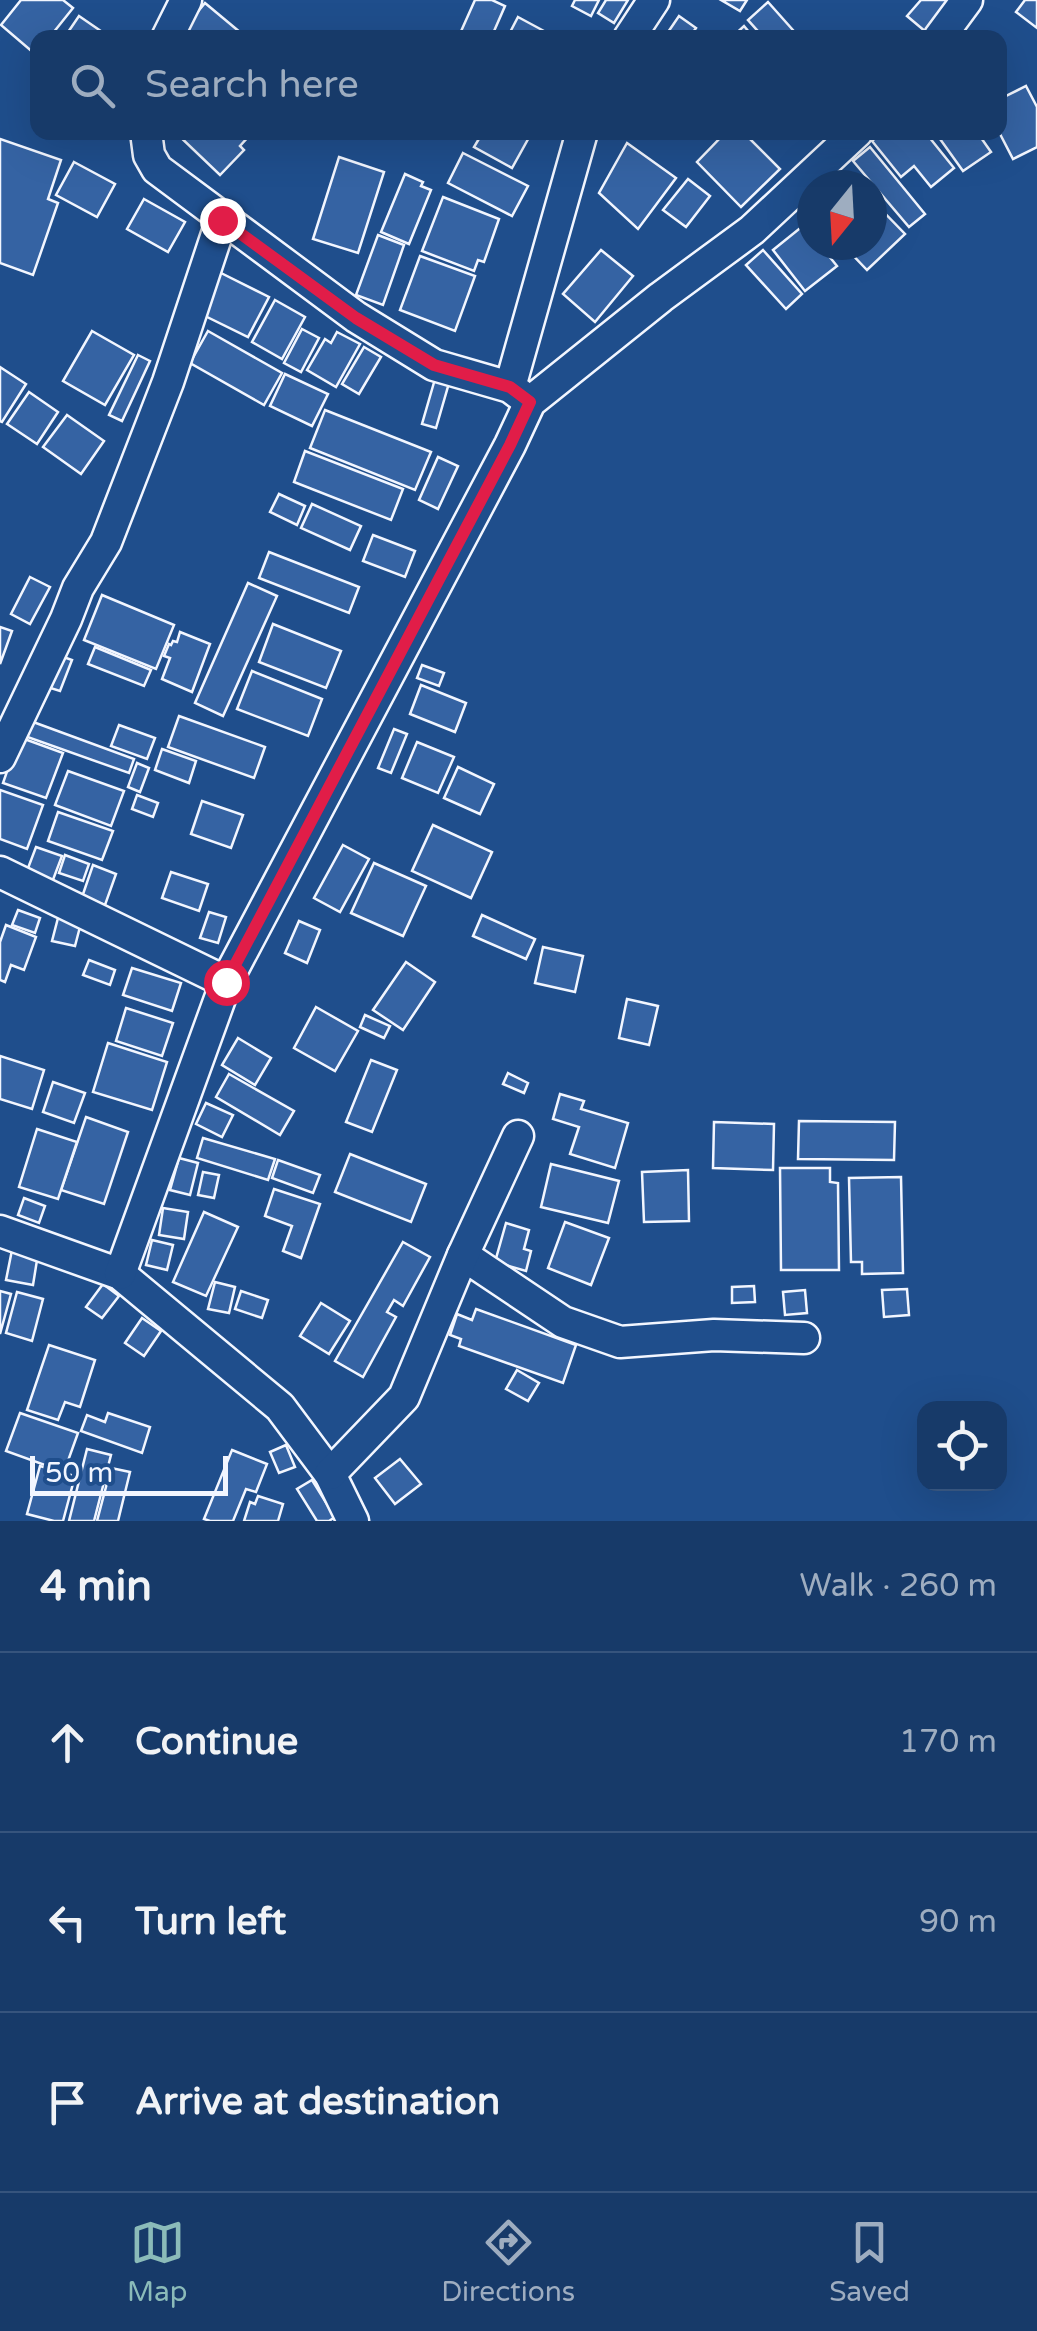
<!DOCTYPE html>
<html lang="en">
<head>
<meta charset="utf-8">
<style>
  :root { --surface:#173a69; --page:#20416f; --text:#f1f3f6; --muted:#9eadc0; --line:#36547d; --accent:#8bbbb9 }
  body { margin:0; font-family:"Varela Round",sans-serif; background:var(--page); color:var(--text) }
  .controls { position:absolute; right:30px; bottom:30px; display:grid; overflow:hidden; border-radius:20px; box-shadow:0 10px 40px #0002 }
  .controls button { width:90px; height:90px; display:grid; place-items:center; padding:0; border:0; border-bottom:2px solid var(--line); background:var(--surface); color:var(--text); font:50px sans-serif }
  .compass { position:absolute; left:797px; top:170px; width:90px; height:90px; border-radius:50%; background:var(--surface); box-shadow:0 10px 40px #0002; rotate:198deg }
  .scale { position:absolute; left:30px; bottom:25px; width:198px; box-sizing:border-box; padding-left:10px; border:5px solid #f2f6ff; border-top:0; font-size:28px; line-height:35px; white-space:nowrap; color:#f2f6ff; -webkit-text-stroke:8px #1f4e8c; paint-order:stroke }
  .stop { position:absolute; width:30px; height:30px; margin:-22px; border:8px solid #e11d48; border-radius:50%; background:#fff }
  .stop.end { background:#e11d48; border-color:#fff; box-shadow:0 2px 10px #0008 }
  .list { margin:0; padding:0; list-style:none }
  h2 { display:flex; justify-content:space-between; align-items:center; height:130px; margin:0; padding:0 40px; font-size:42px }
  h2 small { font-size:32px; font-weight:400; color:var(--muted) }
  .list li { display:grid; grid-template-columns:65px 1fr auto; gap:30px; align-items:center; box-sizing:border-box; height:180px; padding:0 40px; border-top:2px solid var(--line) }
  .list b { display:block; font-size:38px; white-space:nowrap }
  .list em { font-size:32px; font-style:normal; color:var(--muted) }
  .icon { flex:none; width:55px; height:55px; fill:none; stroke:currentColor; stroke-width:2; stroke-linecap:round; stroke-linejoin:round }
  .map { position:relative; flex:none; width:1037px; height:1521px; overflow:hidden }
  .search { position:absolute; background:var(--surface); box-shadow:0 10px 40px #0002; left:30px; right:30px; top:30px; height:110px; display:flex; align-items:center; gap:25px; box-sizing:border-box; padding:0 35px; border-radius:20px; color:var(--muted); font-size:38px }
  .sheet { height:670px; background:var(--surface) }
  nav { display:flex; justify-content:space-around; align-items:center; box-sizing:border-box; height:140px; border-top:2px solid var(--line); background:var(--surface); font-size:28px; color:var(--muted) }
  nav a { display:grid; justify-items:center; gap:5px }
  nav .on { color:var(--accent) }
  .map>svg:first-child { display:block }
  .building { fill:#3563a3; stroke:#f2f6ff; stroke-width:2.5 }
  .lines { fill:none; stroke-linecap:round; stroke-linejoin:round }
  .minor-casing { stroke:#f2f6ff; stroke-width:35 }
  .minor { stroke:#1f4e8c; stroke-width:30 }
  .route { stroke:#e11d48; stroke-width:12 }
</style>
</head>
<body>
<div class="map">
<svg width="1037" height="1521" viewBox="0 0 1037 1521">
  <rect width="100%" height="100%" fill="#1f4e8c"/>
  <g class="building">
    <polygon points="21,0 63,0 73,8 49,38 38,38 38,51 35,54 1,25"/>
    <polygon points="475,0 492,0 505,6 491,38 458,38"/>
    <polygon points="575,0 599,0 591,16 572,6"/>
    <polygon points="606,0 628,0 614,23 598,13"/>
    <polygon points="721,0 747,0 740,11"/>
    <polygon points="921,0 954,0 926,32 907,16"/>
    <polygon points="1025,0 1037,0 1037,28 1016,12"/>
    <polygon points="768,2 800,38 764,38 748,20"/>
    <polygon points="205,3 241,33 237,38 176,38"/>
    <polygon points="79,16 111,38 64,38"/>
    <polygon points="679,16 696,28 689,38 664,38"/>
    <polygon points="518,17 557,38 507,38"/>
    <polygon points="744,26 754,38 731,38"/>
    <polygon points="1026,86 1037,107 1037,147 1013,159 999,132 1000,99"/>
    <polygon points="175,132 245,132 249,136 240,146 244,150 220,175"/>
    <polygon points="483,132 532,132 512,168 474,147"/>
    <polygon points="726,132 743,132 780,169 741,207 697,162"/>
    <polygon points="882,132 925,132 954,168 931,187 914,166 901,177 872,141"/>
    <polygon points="935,132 977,132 991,152 963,171"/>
    <polygon points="0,139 61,160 48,199 58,203 33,275 0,263"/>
    <polygon points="627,143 676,178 638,229 599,193"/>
    <polygon points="870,147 925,214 909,227 853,161"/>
    <polygon points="463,153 528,186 512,216 448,183"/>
    <polygon points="339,157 384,172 358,253 313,239"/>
    <polygon points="74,162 115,184 97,217 56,195"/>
    <polygon points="405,174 423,182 421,186 431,190 409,244 381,232"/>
    <polygon points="688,179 710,196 686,227 663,210"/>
    <polygon points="443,197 499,219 484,262 478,260 474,271 422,251"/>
    <polygon points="144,199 185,222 168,252 127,229"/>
    <polygon points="872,200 905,234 867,270 843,245 872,245"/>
    <polygon points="804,225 812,235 812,245 820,245 837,266 805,291 773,250"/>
    <polygon points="378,235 404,245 383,305 356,295"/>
    <polygon points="601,250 633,276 595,322 563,294"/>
    <polygon points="763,250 802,294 786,309 746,265"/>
    <polygon points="420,256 475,276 455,331 400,310"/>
    <polygon points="219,272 269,297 248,337 199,313"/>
    <polygon points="275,300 305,317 282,359 252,342"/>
    <polygon points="302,329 319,338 301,372 284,363"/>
    <polygon points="92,331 134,355 105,405 63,381"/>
    <polygon points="208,331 282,373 264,405 190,363"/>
    <polygon points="337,332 360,344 336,387 307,370 325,339 331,343"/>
    <polygon points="364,347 381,357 359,394 342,384"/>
    <polygon points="138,355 150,361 122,421 109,415"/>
    <polygon points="0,367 26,384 2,422 0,421"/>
    <polygon points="285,374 328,394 312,426 270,406"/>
    <polygon points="435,379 449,383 436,428 422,424"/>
    <polygon points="29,392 58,412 37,444 7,424"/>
    <polygon points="325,410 431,452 415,490 310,448"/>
    <polygon points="67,415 104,441 81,474 43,447"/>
    <polygon points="305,451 403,489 391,520 294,482"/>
    <polygon points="438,457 458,466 438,509 419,500"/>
    <polygon points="279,494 305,506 297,525 270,512"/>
    <polygon points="312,504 361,526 350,550 301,528"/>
    <polygon points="373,535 415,551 405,577 363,561"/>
    <polygon points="269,552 359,587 349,613 259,578"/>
    <polygon points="30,577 50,587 30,624 11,614"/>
    <polygon points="248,583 277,596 223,716 195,703"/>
    <polygon points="102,595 174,625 156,669 84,640"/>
    <polygon points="273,624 341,651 326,688 259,662"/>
    <polygon points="0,627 12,631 0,664"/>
    <polygon points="180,632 210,644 192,692 162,679 170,658 164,656 169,644 171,645 173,641 177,642"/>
    <polygon points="95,647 151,670 144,686 88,664"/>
    <polygon points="55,654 72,660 60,691 44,686"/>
    <polygon points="422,665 444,673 439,686 417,678"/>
    <polygon points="252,671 322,699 308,736 237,709"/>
    <polygon points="421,685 466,703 455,732 410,714"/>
    <polygon points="179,716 265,747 254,778 168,747"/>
    <polygon points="25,719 134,759 129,773 19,734"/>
    <polygon points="119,725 155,738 147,759 111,746"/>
    <polygon points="394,729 407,734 391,773 378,768"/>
    <polygon points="19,737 63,753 46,798 3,783"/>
    <polygon points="417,742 454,757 438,793 402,778"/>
    <polygon points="162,749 196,761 189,783 155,770"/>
    <polygon points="137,763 149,768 140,792 128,787"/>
    <polygon points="458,767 494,784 480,814 444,798"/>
    <polygon points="68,771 124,791 111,826 55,805"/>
    <polygon points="0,790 43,805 27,849 0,839"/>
    <polygon points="137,795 158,803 153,817 132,809"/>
    <polygon points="202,801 243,815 231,848 191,834"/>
    <polygon points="58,812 113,831 102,860 48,841"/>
    <polygon points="433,825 492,852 471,898 412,871"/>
    <polygon points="343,845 369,859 340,912 314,898"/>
    <polygon points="36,847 62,856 51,885 25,876"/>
    <polygon points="65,855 89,864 83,881 59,873"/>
    <polygon points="374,863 426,886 403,936 351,913"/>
    <polygon points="93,865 116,874 105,905 82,897"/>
    <polygon points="171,872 208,884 199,911 162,898"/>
    <polygon points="18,910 40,918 35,933 12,925"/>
    <polygon points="209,912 226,917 218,943 200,938"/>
    <polygon points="482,915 535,939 526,959 473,936"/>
    <polygon points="58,918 81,923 75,946 52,941"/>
    <polygon points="299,921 320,930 307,963 285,953"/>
    <polygon points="6,925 36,937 24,970 11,965 5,982 0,980 0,942"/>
    <polygon points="543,947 583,956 575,992 535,983"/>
    <polygon points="89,960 115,970 110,985 83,975"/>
    <polygon points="406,962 435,982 403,1030 373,1010"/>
    <polygon points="132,968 181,983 172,1011 123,995"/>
    <polygon points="627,999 658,1006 649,1045 619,1038"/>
    <polygon points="316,1007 358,1031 335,1071 294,1048"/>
    <polygon points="126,1008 173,1023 162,1056 116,1041"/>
    <polygon points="365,1015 390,1026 384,1038 360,1027"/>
    <polygon points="238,1038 271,1058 255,1085 222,1065"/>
    <polygon points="108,1043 167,1062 152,1110 93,1092"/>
    <polygon points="0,1056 44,1070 32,1109 0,1099"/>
    <polygon points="371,1060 397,1070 372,1132 346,1122"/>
    <polygon points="508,1073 528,1083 524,1093 503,1084"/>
    <polygon points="229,1074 294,1111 280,1135 216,1097"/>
    <polygon points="53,1082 85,1093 74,1123 43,1112"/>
    <polygon points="560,1094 584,1101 581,1109 628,1123 615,1168 570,1154 579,1127 553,1119"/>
    <polygon points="206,1103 233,1115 222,1137 196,1124"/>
    <polygon points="86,1117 128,1132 104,1204 61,1190"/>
    <polygon points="799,1121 895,1122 894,1160 798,1159"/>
    <polygon points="714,1122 774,1124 773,1170 713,1168"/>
    <polygon points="37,1129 77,1142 58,1199 19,1187"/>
    <polygon points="203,1138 275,1159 268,1180 197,1158"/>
    <polygon points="350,1154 426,1184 411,1222 335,1192"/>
    <polygon points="179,1158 198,1163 190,1195 170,1190"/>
    <polygon points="278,1160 320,1175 313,1193 272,1178"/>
    <polygon points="551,1164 619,1181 608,1223 541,1207"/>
    <polygon points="780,1168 830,1168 830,1182 838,1183 839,1270 781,1270"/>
    <polygon points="688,1170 689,1221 644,1222 642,1172"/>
    <polygon points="203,1172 219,1175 214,1198 198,1195"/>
    <polygon points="901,1177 903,1273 862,1274 862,1262 851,1262 849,1178"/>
    <polygon points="274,1189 320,1204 301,1258 283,1251 292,1226 265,1216"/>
    <polygon points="24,1198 45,1206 39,1223 18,1215"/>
    <polygon points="163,1208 188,1212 184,1239 159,1235"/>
    <polygon points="204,1212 238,1227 206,1296 173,1282"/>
    <polygon points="565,1222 609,1238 591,1285 548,1268"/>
    <polygon points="506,1223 529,1230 524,1249 531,1251 526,1271 495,1262"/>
    <polygon points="152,1240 173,1245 167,1270 146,1265"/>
    <polygon points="403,1242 430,1257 403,1306 394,1300 387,1312 396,1317 363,1377 335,1361"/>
    <polygon points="12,1250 38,1254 33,1285 6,1280"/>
    <polygon points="215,1282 235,1287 229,1313 208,1309"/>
    <polygon points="103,1284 119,1296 102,1318 86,1307"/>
    <polygon points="754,1286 755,1302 732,1303 732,1287"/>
    <polygon points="907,1289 909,1315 884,1317 882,1290"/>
    <polygon points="805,1290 807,1313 785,1315 783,1292"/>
    <polygon points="0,1291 11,1294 0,1334"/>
    <polygon points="241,1291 268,1300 262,1318 235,1309"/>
    <polygon points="17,1292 43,1299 32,1341 6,1333"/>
    <polygon points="321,1303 350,1321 329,1354 300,1336"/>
    <polygon points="476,1309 576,1345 563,1383 459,1346 461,1339 450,1335 457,1314 472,1320"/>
    <polygon points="142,1318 161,1331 144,1356 125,1343"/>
    <polygon points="49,1345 95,1360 80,1407 65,1402 58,1420 27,1410"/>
    <polygon points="517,1370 539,1383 528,1401 506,1389"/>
    <polygon points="20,1413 78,1433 64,1472 6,1451"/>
    <polygon points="108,1413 150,1427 142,1453 81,1431 87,1415 105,1422"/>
    <polygon points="286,1445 295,1467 279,1473 270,1452"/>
    <polygon points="87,1449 111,1455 94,1521 69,1521"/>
    <polygon points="232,1450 267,1464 256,1492 246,1489 233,1521 210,1521 204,1519"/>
    <polygon points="400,1459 421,1484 395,1504 375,1478"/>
    <polygon points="40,1466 75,1476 63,1521 54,1521 27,1514"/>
    <polygon points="111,1468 130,1472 118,1521 97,1521"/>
    <polygon points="312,1480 335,1517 329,1521 317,1521 297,1489"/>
    <polygon points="258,1496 283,1504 278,1521 244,1521 250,1502 255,1504"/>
  </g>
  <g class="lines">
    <g class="minor-casing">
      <g id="minor">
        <polyline points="167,38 186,0"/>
        <polyline points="629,38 654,0"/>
        <polyline points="939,38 967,0"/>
        <polyline points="146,132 149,155 157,169 356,317 434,365 510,387 530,402"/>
        <polyline points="510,387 582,132"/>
        <polyline points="0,757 66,619 78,588 106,542 168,382 222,219"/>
        <polyline points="0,872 226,982"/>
        <polyline points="0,1231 120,1274 280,1407 330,1474 353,1521"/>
        <polyline points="463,1255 563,1322 620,1342 714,1335 804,1338"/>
        <polyline points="120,1274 226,982 510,445 530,402 661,297 752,230 857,132"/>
        <polyline points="330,1474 404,1397 463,1255 518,1136"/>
      </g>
    </g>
    <use href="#minor" class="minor"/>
  </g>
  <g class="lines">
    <polyline class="route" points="222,220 356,318 434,365 510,387 530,402 510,445 226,982"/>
  </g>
</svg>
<div class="controls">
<button><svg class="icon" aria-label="locate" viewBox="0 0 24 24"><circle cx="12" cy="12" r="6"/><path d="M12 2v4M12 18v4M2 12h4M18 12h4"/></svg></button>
</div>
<svg class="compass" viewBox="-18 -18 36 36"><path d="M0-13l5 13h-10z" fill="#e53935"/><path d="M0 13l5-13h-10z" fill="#9eadc0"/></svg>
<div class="scale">50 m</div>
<div class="stop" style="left:226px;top:982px"></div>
<div class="stop end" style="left:222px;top:220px"></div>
<div class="search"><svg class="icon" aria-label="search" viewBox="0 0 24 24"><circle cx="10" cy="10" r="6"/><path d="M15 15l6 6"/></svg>Search here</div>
</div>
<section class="sheet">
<h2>4 min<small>Walk · 260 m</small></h2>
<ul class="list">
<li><svg class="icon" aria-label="ahead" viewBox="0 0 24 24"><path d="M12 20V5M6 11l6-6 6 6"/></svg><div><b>Continue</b></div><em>170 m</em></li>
<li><svg class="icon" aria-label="left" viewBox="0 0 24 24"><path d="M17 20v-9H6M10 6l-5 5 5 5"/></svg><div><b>Turn left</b></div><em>90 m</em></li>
<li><svg class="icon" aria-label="arrive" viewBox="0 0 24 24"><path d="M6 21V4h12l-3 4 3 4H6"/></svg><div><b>Arrive at destination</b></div></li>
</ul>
</section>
<nav>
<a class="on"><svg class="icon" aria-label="map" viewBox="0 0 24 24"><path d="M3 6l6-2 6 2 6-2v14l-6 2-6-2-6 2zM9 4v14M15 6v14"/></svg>Map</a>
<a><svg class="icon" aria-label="directions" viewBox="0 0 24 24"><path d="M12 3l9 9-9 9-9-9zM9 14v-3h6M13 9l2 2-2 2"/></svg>Directions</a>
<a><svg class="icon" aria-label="saved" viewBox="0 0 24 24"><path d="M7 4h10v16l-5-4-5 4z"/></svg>Saved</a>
</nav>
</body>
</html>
